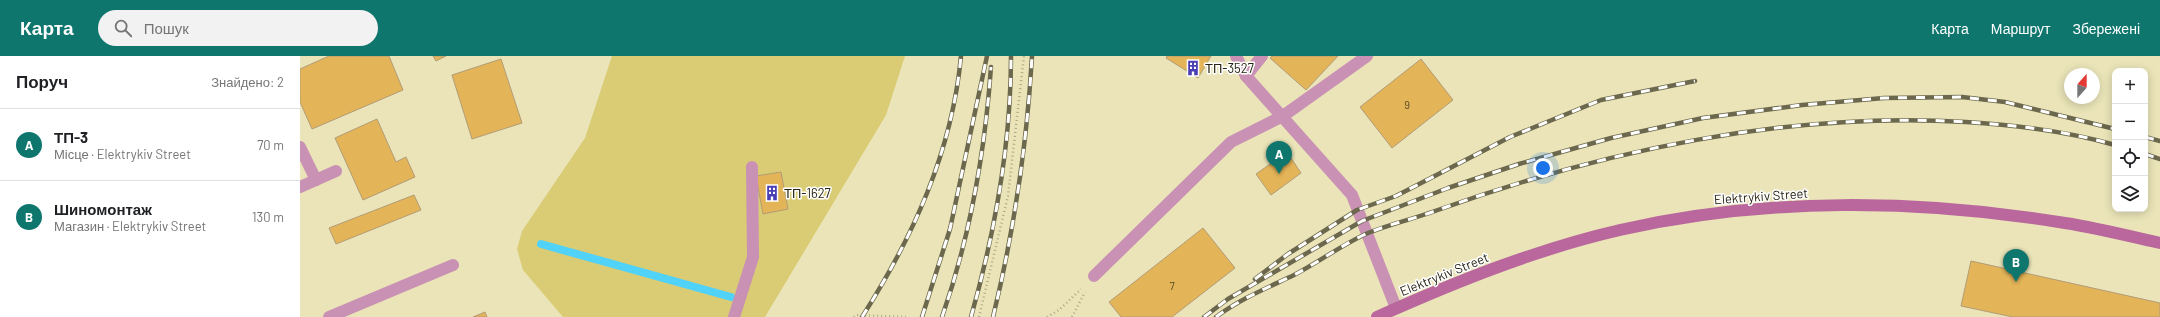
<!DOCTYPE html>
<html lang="uk">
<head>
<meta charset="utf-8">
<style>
  :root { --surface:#fff; --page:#f2f2f2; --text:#202124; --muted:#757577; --line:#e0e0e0; --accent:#0f766e }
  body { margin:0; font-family:Barlow,sans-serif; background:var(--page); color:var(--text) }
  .controls { position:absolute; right:12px; top:12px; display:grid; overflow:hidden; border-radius:8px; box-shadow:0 2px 10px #0003 }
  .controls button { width:36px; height:36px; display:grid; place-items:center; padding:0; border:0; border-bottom:1px solid var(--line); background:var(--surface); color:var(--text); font:20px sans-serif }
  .compass { position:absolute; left:1764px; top:12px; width:36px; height:36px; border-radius:50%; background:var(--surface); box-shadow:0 2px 10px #0003; rotate:21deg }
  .you { position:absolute; left:1243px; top:112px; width:14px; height:14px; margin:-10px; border:3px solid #fff; border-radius:50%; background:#1a73e8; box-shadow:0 0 0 6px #1a73e833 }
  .badge { display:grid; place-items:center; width:26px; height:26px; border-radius:50%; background:var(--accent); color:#fff; font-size:13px; font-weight:700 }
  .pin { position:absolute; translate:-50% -33px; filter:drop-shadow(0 1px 2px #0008) }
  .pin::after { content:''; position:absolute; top:21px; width:14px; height:12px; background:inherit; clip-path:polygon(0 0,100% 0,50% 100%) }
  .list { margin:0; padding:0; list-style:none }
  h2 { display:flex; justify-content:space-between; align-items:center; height:52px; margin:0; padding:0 16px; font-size:17px }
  h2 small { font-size:13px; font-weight:400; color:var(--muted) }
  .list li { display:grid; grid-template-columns:26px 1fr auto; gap:12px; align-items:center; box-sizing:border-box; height:72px; padding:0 16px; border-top:1px solid var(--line) }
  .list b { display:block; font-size:15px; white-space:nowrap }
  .list p { margin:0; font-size:13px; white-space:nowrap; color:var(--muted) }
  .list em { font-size:13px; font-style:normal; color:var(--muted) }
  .icon { flex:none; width:22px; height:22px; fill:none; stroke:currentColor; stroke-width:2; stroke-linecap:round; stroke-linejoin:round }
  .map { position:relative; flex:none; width:1860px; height:261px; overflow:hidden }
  header { display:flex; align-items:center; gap:24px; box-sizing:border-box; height:56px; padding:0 20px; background:var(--accent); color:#fff }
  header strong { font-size:19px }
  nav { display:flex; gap:22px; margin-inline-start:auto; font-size:14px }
  .search { width:280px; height:36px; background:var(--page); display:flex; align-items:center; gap:10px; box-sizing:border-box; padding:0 14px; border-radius:22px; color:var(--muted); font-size:15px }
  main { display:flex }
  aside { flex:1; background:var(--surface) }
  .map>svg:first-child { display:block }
  .green { fill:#d9cc75 }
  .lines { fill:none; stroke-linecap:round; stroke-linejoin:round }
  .stream { stroke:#51d2f8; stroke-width:8 }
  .building { fill:#e4b458; stroke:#b29c76 }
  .path { stroke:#ada884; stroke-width:2.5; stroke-dasharray:1 3; stroke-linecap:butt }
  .lane { stroke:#c991b4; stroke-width:12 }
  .secondary { stroke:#b9679d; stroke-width:12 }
  .rail-casing { stroke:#6c684d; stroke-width:4.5 }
  .rail { stroke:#fff; stroke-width:3; stroke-dasharray:9; stroke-linecap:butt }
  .labels { text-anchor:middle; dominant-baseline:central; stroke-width:3; stroke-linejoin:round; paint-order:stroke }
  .number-label { font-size:11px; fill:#574925 }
  .poi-label { font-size:13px; fill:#282514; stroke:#fff; text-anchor:start }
  .street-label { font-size:13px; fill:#282514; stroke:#fff }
</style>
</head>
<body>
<header>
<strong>Карта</strong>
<div class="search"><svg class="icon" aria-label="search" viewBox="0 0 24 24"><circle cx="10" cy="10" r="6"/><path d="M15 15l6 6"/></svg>Пошук</div>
<nav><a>Карта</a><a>Маршрут</a><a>Збережені</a></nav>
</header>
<main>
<aside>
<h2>Поруч<small>Знайдено: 2</small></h2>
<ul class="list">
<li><span class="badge">A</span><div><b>ТП-3</b><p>Місце · Elektrykiv Street</p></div><em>70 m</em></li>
<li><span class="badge">B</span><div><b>Шиномонтаж</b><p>Магазин · Elektrykiv Street</p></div><em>130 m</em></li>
</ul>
</aside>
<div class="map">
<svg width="1860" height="261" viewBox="0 0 1860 261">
  <rect width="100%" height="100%" fill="#eae4b8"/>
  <polygon class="green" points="312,0 605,0 586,59 465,261 263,261 223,214 217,193 222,175 285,82"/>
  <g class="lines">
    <polyline class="stream" points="241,188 431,241"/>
  </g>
  <g class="building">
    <polygon points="29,0 89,0 103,34 12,73 0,46 0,13"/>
    <polygon points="133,0 146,0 136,5"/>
    <polygon points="867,0 911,0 898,22 866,2"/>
    <polygon points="972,0 1038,0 1006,34 970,2"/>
    <polygon points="201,3 222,67 172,83 152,19"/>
    <polygon points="1121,3 1153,44 1092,92 1060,51"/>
    <polygon points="77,63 96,106 106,101 115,121 63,144 35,82"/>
    <polygon points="987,96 1001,117 971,139 956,118"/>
    <polygon points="481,116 488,153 463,158 456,120"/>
    <polygon points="114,139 121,154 36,188 29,172"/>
    <polygon points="903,172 935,212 872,261 821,261 809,246"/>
    <polygon points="1671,205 1860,247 1860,261 1713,261 1661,250"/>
    <polygon points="185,256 187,261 173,261"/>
  </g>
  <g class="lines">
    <g class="path">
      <polyline points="554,261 556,259 606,261"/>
      <polyline points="679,261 708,140 724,0"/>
      <polyline points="747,261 759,254 781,233"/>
      <polyline points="772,261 785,236"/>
    </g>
    <g class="lane">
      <polyline points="936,0 946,20 1052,139 1096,252"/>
      <polyline points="946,20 962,0"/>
      <polyline points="0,91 16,124"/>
      <polyline points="0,131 36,115"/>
      <polyline points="794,220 931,86 983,60 1067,0"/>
      <polyline points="29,261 153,209"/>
      <polyline points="434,261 453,201 452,111"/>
    </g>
    <path class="secondary" d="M1077,261C1155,226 1237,193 1320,174C1465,141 1619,143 1765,167C1797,172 1829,180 1860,187"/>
    <g class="rail-casing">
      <g id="rail">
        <polyline points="1845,81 1860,85"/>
        <polyline points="1845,98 1860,103"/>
        <polyline points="955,223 988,198 1057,154 1096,140 1210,81 1301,44 1395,25"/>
        <path d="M562,261C613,181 652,96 661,0"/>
        <polyline points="622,261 650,173 687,0"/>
        <path d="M642,261C670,181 685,95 691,11"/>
        <path d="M671,261C695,176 711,89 711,0"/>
        <path d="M693,261C714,175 727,88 732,0"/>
        <polyline points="904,261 928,243 1062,165 1148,132 1219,108 1311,82 1403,62 1502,49 1584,42 1662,41 1705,46 1815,73"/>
        <path d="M916,261C940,243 967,232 994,219C1019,206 1043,188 1068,177C1090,168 1113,163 1135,155C1302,95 1489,55 1666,66C1716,69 1767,75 1815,89"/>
      </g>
    </g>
    <use href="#rail" class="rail"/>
  </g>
  <defs>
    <g id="building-bare" transform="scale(1.2)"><path d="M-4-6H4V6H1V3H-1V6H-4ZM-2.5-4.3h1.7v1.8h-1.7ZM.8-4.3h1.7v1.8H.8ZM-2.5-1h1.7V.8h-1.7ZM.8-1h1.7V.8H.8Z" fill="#4b3eb5" stroke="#fff" stroke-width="2.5" paint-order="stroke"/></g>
  </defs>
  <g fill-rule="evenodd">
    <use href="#building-bare" x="893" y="12"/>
    <use href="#building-bare" x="472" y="137"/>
  </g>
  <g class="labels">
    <g class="number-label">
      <text x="1107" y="48">9</text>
      <text x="872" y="229">7</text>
    </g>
    <g class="poi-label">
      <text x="905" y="12">ТП-3527</text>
      <text x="484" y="137">ТП-1627</text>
    </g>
    <g class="street-label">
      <text transform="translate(1461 140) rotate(-4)">Elektrykiv Street</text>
      <text transform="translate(1144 218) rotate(-22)">Elektrykiv Street</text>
    </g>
  </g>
</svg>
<div class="controls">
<button>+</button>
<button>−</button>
<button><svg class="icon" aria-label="locate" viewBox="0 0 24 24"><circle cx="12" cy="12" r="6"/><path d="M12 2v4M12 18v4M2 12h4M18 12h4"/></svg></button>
<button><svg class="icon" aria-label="layers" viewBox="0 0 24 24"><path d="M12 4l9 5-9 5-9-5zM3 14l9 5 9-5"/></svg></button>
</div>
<svg class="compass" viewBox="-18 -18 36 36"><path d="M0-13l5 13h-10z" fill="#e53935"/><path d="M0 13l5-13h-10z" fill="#757577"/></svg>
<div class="you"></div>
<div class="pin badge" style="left:979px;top:118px">A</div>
<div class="pin badge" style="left:1716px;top:226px">B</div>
</div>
</main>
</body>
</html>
